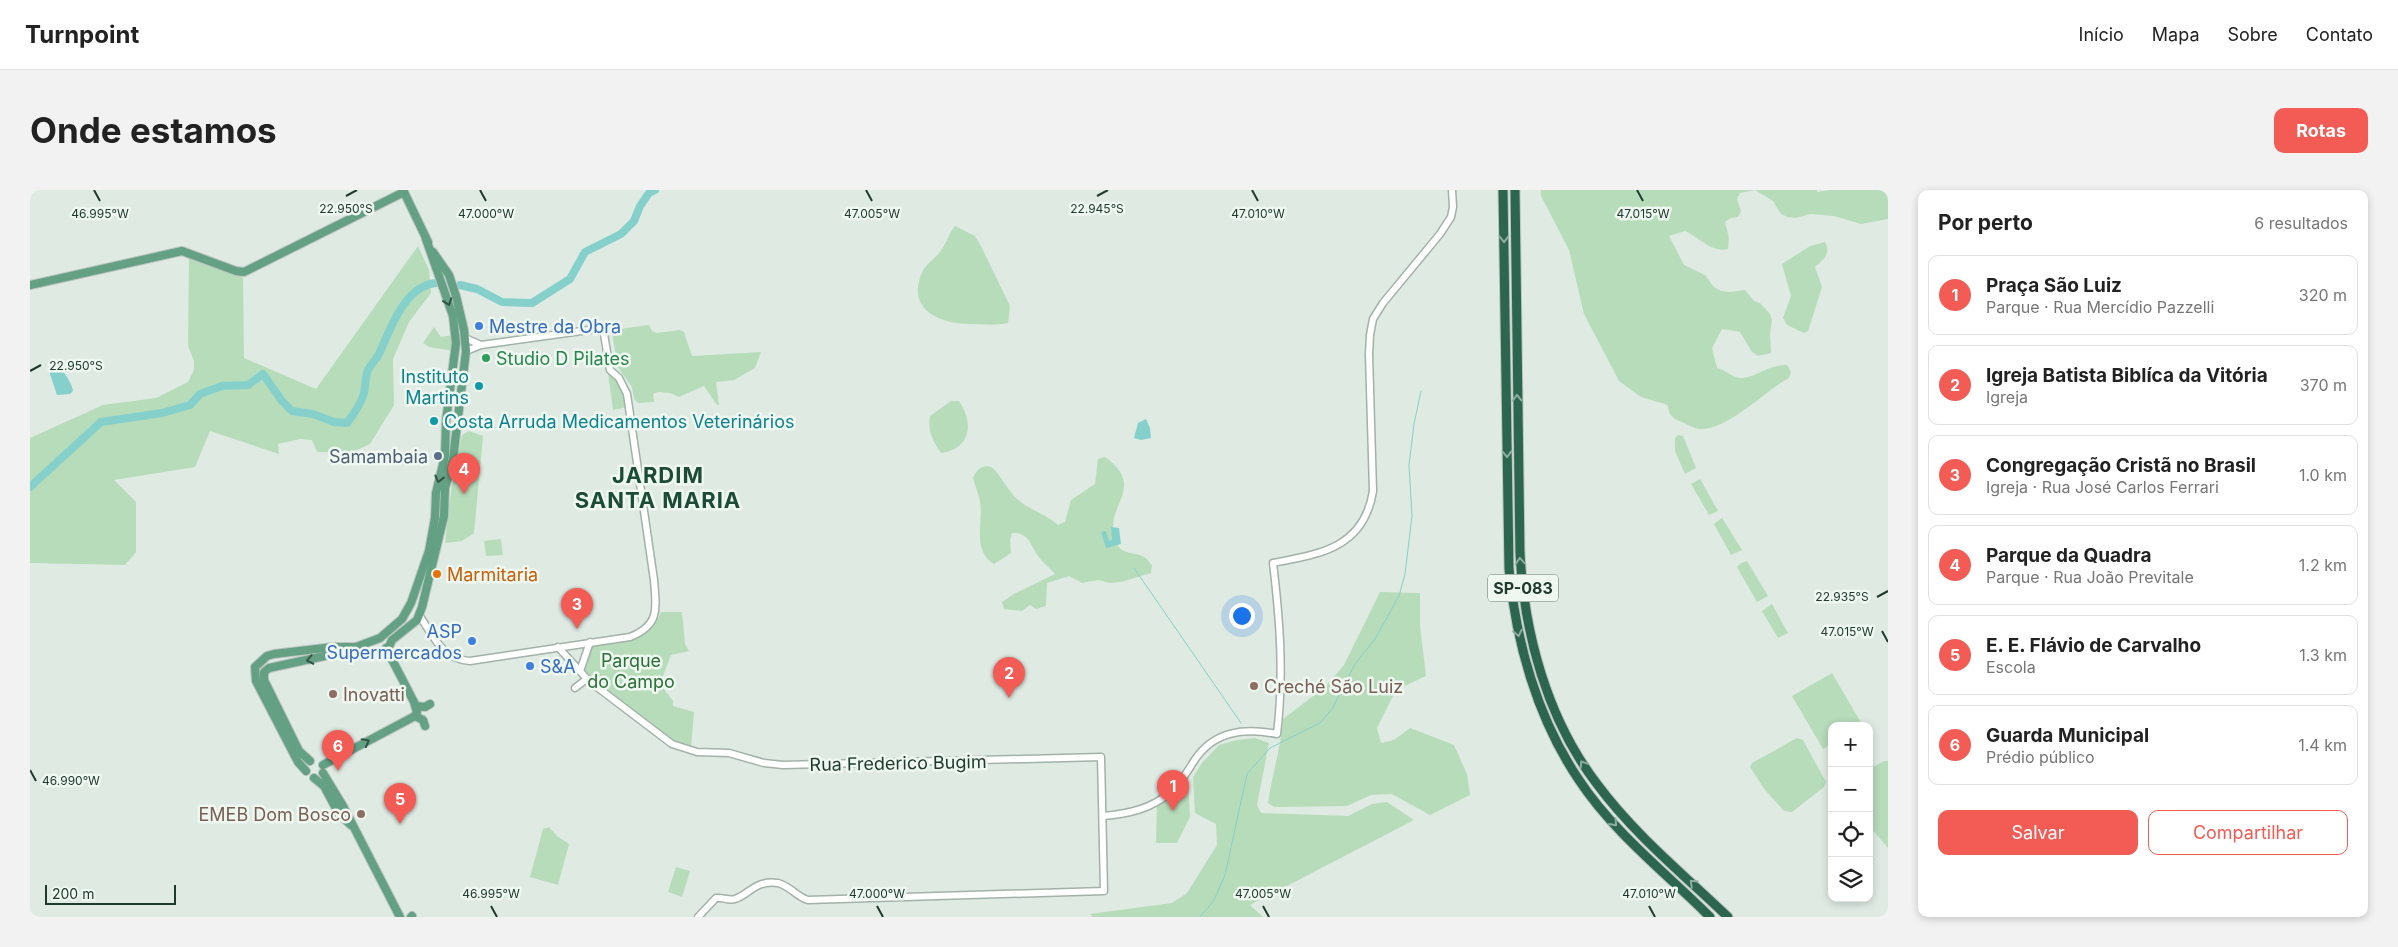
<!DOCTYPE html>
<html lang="pt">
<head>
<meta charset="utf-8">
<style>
  :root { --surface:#fff; --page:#f2f2f2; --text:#222; --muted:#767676; --line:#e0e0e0; --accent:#f25c55 }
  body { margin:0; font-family:Inter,sans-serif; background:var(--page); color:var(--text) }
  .controls { position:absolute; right:15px; bottom:15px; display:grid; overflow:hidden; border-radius:10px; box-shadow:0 2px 8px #0003 }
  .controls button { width:45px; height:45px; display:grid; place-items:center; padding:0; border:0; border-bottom:1px solid var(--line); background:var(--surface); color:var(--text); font:25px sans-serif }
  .scale { position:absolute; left:15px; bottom:12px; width:131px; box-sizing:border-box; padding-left:5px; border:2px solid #203a2e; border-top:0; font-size:14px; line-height:18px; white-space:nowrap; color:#203a2e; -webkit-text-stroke:4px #eff7f1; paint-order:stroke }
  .you { position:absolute; left:1211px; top:425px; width:18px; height:18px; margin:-12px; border:4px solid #fff; border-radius:50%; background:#1a73e8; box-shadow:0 0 0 8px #1a73e833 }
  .badge { display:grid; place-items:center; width:32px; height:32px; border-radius:50%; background:var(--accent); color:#fff; font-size:16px; font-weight:700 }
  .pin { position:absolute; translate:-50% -41px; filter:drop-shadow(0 1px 2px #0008) }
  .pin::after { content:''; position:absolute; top:26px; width:18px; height:15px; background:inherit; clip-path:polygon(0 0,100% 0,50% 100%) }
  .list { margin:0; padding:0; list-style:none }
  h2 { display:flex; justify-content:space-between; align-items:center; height:65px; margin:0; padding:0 20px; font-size:21px }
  h2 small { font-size:16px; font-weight:400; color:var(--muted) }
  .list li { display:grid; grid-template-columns:32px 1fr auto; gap:15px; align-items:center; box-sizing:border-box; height:80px; margin:0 10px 10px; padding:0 10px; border:1px solid var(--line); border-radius:10px }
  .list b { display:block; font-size:19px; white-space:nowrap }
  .list p { margin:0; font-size:16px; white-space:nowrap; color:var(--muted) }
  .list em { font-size:16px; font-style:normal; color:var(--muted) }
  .actions { display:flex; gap:10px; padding:15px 20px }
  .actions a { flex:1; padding:11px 0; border:1px solid var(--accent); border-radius:10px; text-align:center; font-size:18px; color:var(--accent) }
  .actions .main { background:var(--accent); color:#fff }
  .icon { flex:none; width:28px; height:28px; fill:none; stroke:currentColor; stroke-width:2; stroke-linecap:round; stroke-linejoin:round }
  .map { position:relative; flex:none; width:1858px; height:727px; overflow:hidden; border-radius:10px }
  header { display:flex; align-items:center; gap:30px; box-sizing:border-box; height:70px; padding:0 25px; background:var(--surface); border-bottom:1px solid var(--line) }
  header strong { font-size:24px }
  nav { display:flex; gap:28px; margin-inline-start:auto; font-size:18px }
  .intro { display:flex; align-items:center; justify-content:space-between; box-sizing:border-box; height:120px; padding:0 30px }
  h1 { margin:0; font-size:35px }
  .button { padding:12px 22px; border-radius:10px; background:var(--accent); color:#fff; font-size:18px; font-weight:700 }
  main { display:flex; gap:30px; padding:0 30px }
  aside { flex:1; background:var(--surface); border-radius:10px; box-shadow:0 2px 8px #0003 }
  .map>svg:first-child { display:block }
  .green { fill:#b7dcba }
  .water { fill:#86d0cc }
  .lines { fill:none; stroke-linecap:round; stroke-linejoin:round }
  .stream { stroke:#86d0cc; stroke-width:1 }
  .river { stroke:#86d0cc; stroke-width:8 }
  .minor-casing { stroke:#a2b2a9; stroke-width:9 }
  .major-casing { stroke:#bcc4c0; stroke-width:10 }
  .highway-casing { stroke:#bcc4c0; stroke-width:11 }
  .minor { stroke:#fff; stroke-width:6 }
  .major { stroke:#63a084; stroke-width:8 }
  .highway { stroke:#2c664e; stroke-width:9 }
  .rail-casing { stroke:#5a7669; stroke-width:3 }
  .rail { stroke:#eff7f1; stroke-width:1; stroke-dasharray:4; stroke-linecap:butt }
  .oneway { stroke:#8eaea0 }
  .oneway2 { stroke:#315444 }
  .ticks { fill:none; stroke:#203a2e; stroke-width:2 }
  .shop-dot { fill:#3f7fe0; stroke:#eff7f1; stroke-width:2 }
  .leisure-dot { fill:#2e9e5b; stroke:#eff7f1; stroke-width:2 }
  .culture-dot { fill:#0f9aa8; stroke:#eff7f1; stroke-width:2 }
  .service-dot { fill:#5c6f8a; stroke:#eff7f1; stroke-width:2 }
  .food-dot { fill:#e8710a; stroke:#eff7f1; stroke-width:2 }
  .education-dot { fill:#8d6e63; stroke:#eff7f1; stroke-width:2 }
  .labels { text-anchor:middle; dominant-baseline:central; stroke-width:5; stroke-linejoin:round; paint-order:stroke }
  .shield { fill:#eff7f1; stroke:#5e7368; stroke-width:1 }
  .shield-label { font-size:16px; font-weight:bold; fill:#203a2e }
  .shop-label { font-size:18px; fill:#366cbe; stroke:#eff7f1; text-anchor:start }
  .leisure-label { font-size:18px; fill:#27864d; stroke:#eff7f1; text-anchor:start }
  .culture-label { font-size:18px; fill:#0d838f; stroke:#eff7f1; text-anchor:end }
  .service-label { font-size:18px; fill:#4e5e75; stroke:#eff7f1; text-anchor:end }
  .food-label { font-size:18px; fill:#c56008; stroke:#eff7f1; text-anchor:start }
  .park-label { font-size:18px; fill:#2a7037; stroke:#eff7f1 }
  .education-label { font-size:18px; fill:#785e54; stroke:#eff7f1; text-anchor:start }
  .street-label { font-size:18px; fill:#203a2e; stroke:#eff7f1 }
  .district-label { font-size:22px; font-weight:bold; letter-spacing:1px; fill:#1c4b36; stroke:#eff7f1 }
  .ticks-label { font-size:12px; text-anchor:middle; fill:#203a2e; stroke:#eff7f1; stroke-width:5; stroke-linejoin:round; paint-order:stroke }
</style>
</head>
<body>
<header>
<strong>Turnpoint</strong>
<nav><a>Início</a><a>Mapa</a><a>Sobre</a><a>Contato</a></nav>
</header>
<div class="intro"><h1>Onde estamos</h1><a class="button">Rotas</a></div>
<main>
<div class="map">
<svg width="1858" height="727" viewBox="0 0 1858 727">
  <rect width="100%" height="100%" fill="#dfeae3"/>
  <g class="green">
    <path d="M1511,0H1787V2L1800,0H1858V29L1831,34L1804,26L1780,24L1766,28L1758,27L1751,24L1743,11L1725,0L1710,3L1707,9L1711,21L1708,27L1701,28L1695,32L1699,48L1698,59C1681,63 1669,47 1655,41L1639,46L1654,75L1675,85L1684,97L1691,101L1700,102L1715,100L1724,111L1730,113L1740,124L1742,130L1740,144L1741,163L1728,166L1722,162L1710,142L1692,139L1682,158L1687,178C1696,180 1704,189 1712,188C1727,187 1737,175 1757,175L1761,182L1759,188C1733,202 1699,240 1669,239C1664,238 1658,235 1654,233C1644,229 1638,226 1638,215L1611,207L1589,191L1554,124L1539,60L1511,6Z"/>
    <path d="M925,36L945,46L951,56L980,116L978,133C965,136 953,134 940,134C912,134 877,121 891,85C895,73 905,70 912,59C917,52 919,43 925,36Z"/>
    <path d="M1795,52C1801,64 1794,69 1785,77L1792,97L1778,141L1774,143L1757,135L1753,128L1761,106L1752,74L1780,56Z"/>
    <polygon points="388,56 399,80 401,103 379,132 363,169 364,215 340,254 314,266 301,262 287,262 282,250 270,249 248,254 249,264 180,241 165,277 84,290 106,312 106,362 95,375 0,373 0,248 73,215 126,208 158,192 164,180 164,171 158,156 159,67 213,87 214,168 286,199"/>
    <polygon points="619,135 622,141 627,143 650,140 654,142 662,166 731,162 725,178 704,190 686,192 689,215 687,215 674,196 649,207 640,203 628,202 623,204 624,212 608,213 604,209 602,197 587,176 582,140"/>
    <polygon points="404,137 411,147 423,145 424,161 399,157 393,153"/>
    <path d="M578,183H581C589,191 602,207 593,218L583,220Z"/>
    <path d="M921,211H929C944,233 941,259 911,263C903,252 897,239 900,226Z"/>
    <polygon points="439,241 453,246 444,343 432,351 415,353 422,294 432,245"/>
    <polygon points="1648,245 1653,246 1666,278 1655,284 1645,261 1645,248"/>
    <path d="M1075,267C1120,299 1069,317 1087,354C1093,366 1105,361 1114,367C1117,368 1119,373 1122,375L1121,383L1091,392L1080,393L1068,390L1052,393L1039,386L1017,393L1016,416L1006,419L1000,415L992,421L974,419L972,412L984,404L1025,384C1020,378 1012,372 1008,366C1000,355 999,342 982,343L980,350L981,363L964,374C941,360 954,332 950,311C948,303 945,295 943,288C946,280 952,274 961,277C967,280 979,301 985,307C998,320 1015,323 1028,335L1035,332L1041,310L1065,294L1068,269Z"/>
    <polygon points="1670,289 1688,321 1679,325 1661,294"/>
    <polygon points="1692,328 1712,360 1701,365 1684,334"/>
    <polygon points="471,349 473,365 456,366 454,351"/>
    <polygon points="1717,371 1738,406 1727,412 1707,377 1711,373"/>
    <path d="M1350,402L1390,403V436L1396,486L1366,500L1347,538L1351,553L1364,550L1380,538L1424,555L1437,584L1440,605L1400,625L1362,604L1341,605L1317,616L1244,617L1238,613C1242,585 1251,557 1253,529L1295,497L1314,475Z"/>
    <polygon points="1742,414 1758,443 1748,448 1732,421"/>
    <path d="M631,422H652L655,454L659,461L641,465L630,494L643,511V516L664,522L661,557L644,553L558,486L554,479L560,460L564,456C593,447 616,456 631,422Z"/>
    <polygon points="1802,483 1833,536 1802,536 1802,554 1793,559 1762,506"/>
    <polygon points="1225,548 1239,553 1227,615 1231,623 1318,626 1342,614 1357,612 1384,630 1220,715 1233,727 1063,727 1060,724 1142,713 1157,703 1187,655 1186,634 1165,623 1163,587 1172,573 1189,555 1207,550"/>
    <polygon points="1767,548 1773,550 1796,592 1794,597 1762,622 1754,621 1735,600 1720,577 1722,573"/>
    <polygon points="1854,571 1858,571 1858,658 1839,636 1839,579"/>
    <polygon points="1158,590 1160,627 1147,653 1126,653 1127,615 1142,605"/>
    <polygon points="519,637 527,646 539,654 528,695 500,687 513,639"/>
    <polygon points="646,677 660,681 652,707 638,702"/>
  </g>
  <g class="water">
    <path d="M21,175C32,176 41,191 43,201L40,204L27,205L18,178Z"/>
    <polygon points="1116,229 1120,238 1121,248 1111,250 1104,248 1108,233"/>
    <polygon points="1081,337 1089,338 1091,354 1076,358 1071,342 1076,341 1079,351 1082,350"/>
  </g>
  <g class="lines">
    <g class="stream">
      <polyline points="1104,378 1211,533"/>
      <polyline points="1170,727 1184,710 1195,685 1217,584 1240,558 1290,533 1302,519 1325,474 1345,449 1369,406 1375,384 1382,326 1379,275 1384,234 1391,201"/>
    </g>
    <g class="river">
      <polyline points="430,95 447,99 472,112 502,113 540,89 555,62 591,44 604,31 610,16 619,3 625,0"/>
      <path d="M0,297L71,232L132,223L160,215L170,204L192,196L218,195L233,184L252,211L262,221L283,224L304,232L317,233C324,224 331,214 334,203C336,195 335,187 338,180C341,174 346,170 349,164C360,140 374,96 406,93"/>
    </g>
    <g class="minor-casing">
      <g id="minor">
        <polyline points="435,148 451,155"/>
        <path d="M389,425C404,447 412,469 440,471L600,447C631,435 626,417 624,390L597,204L589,188L580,180L573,138L451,155L436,161"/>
        <path d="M528,457L559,491L642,554L667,562L699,563L734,573L753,575L1071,567L1074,701L778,710C767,707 760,696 748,693C725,690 720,704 705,709C699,711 692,707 686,708L668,727"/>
        <polyline points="550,481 560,452"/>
        <polyline points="545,498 554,491 559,491"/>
        <path d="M1073,626C1098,624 1121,619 1141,602C1151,593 1157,582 1164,571C1184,540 1215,538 1247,544C1254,486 1250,431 1243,373C1290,364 1334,358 1343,301L1339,164L1340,145L1343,129L1353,113L1410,44L1421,27L1423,17L1422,0"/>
      </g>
    </g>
    <g class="major-casing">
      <g id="major">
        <polyline points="373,0 398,52"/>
        <polyline points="0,95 152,61 206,81 214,82 374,2"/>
        <polyline points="357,461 362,450 387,430 392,417 414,326 415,298 423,269 436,161 434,140 426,106 419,85 403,62"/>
        <polyline points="386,516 395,517 400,514"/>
        <polyline points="385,526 393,530 395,536"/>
        <polyline points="280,571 269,561 234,490 234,482 239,478 313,462 350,448 372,429 381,413 399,361 405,328 406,303 415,266 416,231 426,153 423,126 396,49"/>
        <polyline points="293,575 385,526 387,522 384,512 356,458"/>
        <polyline points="276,581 268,572 226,491 225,477 237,466 244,464 303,457 323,457"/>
        <polyline points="293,583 313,616 370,727"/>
        <polyline points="284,588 294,596 309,624 321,635"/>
        <polyline points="381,727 382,726"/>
      </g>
    </g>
    <g class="highway-casing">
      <g id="highway">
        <path d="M1473,0L1479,379C1486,452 1507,528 1549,590C1584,643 1636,683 1680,727"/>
        <path d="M1485,0L1490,363C1494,443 1517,529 1567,594C1604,644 1653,684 1698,727"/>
      </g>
    </g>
    <use href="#minor" class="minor"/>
    <use href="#major" class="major"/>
    <use href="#highway" class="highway"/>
    <g class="rail-casing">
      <polyline id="rail" points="1855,727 1858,724"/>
    </g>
    <use href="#rail" class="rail"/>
  </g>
  <defs><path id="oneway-chevron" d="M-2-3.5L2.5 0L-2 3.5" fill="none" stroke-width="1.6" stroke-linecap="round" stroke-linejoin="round" transform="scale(1.25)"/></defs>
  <g class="oneway">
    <use href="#oneway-chevron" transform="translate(1474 49) rotate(89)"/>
    <use href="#oneway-chevron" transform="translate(1487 208) rotate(-91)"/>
    <use href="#oneway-chevron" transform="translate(1477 264) rotate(89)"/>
    <use href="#oneway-chevron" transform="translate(1490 371) rotate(-94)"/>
    <use href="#oneway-chevron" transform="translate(1488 443) rotate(78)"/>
    <use href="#oneway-chevron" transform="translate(1553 574) rotate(-121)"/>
    <use href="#oneway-chevron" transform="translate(1584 633) rotate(48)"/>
    <use href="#oneway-chevron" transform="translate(1663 693) rotate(-137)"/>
  </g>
  <g class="oneway2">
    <use href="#oneway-chevron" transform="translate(418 112) rotate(70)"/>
    <use href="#oneway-chevron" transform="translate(409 289) rotate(104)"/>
    <use href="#oneway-chevron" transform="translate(280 470) rotate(168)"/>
    <use href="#oneway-chevron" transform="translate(336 552) rotate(-28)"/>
  </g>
  <path class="ticks" d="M64,0L70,11M450,0L456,11M836,0L842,11M1222,0L1228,11M1607,0L1613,11M316,6L327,0M1067,6L1078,0M0,181L11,175M1847,407L1858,401M1852,441L1858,452M0,580L6,591M461,716L467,727M847,716L853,727M1233,716L1239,727M1619,716L1625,727"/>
  <g class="shop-dot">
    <circle cx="449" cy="136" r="5"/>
    <circle cx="442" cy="451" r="5"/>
    <circle cx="500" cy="476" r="5"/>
  </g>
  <circle class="leisure-dot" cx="456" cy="168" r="5"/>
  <g class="culture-dot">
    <circle cx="449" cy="196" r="5"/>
    <circle cx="404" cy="231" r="5"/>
  </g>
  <circle class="service-dot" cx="408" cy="266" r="5"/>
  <circle class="food-dot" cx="407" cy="384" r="5"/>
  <g class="education-dot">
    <circle cx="1224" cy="496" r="5"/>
    <circle cx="303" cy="504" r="5"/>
    <circle cx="331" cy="624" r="5"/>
  </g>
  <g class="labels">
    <rect class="shield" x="1458" y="384.5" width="70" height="27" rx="4"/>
    <g class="shield-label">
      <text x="1493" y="398">SP-083</text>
    </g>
    <g class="shop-label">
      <text x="459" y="136">Mestre da Obra</text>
      <text x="432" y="441" text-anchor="end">ASP<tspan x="432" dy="21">Supermercados</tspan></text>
      <text x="510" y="476">S&amp;A</text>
    </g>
    <g class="leisure-label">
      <text x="466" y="168">Studio D Pilates</text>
    </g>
    <g class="culture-label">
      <text x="439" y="186">Instituto<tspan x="439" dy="21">Martins</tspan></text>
      <text x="414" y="231" text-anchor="start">Costa Arruda Medicamentos Veterinários</text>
    </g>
    <g class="service-label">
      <text x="398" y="266">Samambaia</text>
    </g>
    <g class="food-label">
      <text x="417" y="384">Marmitaria</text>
    </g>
    <g class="park-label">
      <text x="601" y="470">Parque<tspan x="601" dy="21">do Campo</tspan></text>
    </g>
    <g class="education-label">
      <text x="1234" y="496">Creché São Luiz</text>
      <text x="313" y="504">Inovatti</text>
      <text x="321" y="624" text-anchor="end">EMEB Dom Bosco</text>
    </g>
    <g class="street-label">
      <text transform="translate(868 573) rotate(-1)">Rua Frederico Bugim</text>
    </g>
    <g class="district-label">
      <text x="628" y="285">JARDIM<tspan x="628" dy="25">SANTA MARIA</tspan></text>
    </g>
  </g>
  <g class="ticks-label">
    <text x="1067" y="23">22.945°S</text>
    <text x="316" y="23">22.950°S</text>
    <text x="70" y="28">46.995°W</text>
    <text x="456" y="28">47.000°W</text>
    <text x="842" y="28">47.005°W</text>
    <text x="1228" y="28">47.010°W</text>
    <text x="1613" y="28">47.015°W</text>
    <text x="46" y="180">22.950°S</text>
    <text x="1812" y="411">22.935°S</text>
    <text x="1817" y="446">47.015°W</text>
    <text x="41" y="595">46.990°W</text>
    <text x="461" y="708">46.995°W</text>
    <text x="847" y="708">47.000°W</text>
    <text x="1233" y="708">47.005°W</text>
    <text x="1619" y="708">47.010°W</text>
  </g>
</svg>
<div class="controls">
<button>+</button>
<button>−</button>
<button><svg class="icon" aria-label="locate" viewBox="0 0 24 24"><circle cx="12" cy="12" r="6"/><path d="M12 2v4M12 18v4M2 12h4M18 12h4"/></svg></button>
<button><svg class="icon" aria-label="layers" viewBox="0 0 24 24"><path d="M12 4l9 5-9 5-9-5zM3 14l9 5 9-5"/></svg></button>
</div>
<div class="scale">200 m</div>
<div class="you"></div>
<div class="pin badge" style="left:1143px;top:621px">1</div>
<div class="pin badge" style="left:979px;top:508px">2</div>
<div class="pin badge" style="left:547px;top:439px">3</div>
<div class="pin badge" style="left:434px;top:304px">4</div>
<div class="pin badge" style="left:370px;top:634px">5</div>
<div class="pin badge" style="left:308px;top:581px">6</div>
</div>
<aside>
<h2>Por perto<small>6 resultados</small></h2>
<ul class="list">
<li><span class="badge">1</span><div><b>Praça São Luiz</b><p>Parque · Rua Mercídio Pazzelli</p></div><em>320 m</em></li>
<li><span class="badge">2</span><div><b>Igreja Batista Biblíca da Vitória</b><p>Igreja</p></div><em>370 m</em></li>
<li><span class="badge">3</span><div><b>Congregação Cristã no Brasil</b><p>Igreja · Rua José Carlos Ferrari</p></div><em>1.0 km</em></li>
<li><span class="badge">4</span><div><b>Parque da Quadra</b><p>Parque · Rua João Previtale</p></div><em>1.2 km</em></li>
<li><span class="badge">5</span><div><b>E. E. Flávio de Carvalho</b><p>Escola</p></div><em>1.3 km</em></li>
<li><span class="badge">6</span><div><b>Guarda Municipal</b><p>Prédio público</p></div><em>1.4 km</em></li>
</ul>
<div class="actions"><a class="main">Salvar</a><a>Compartilhar</a></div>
</aside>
</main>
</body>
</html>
